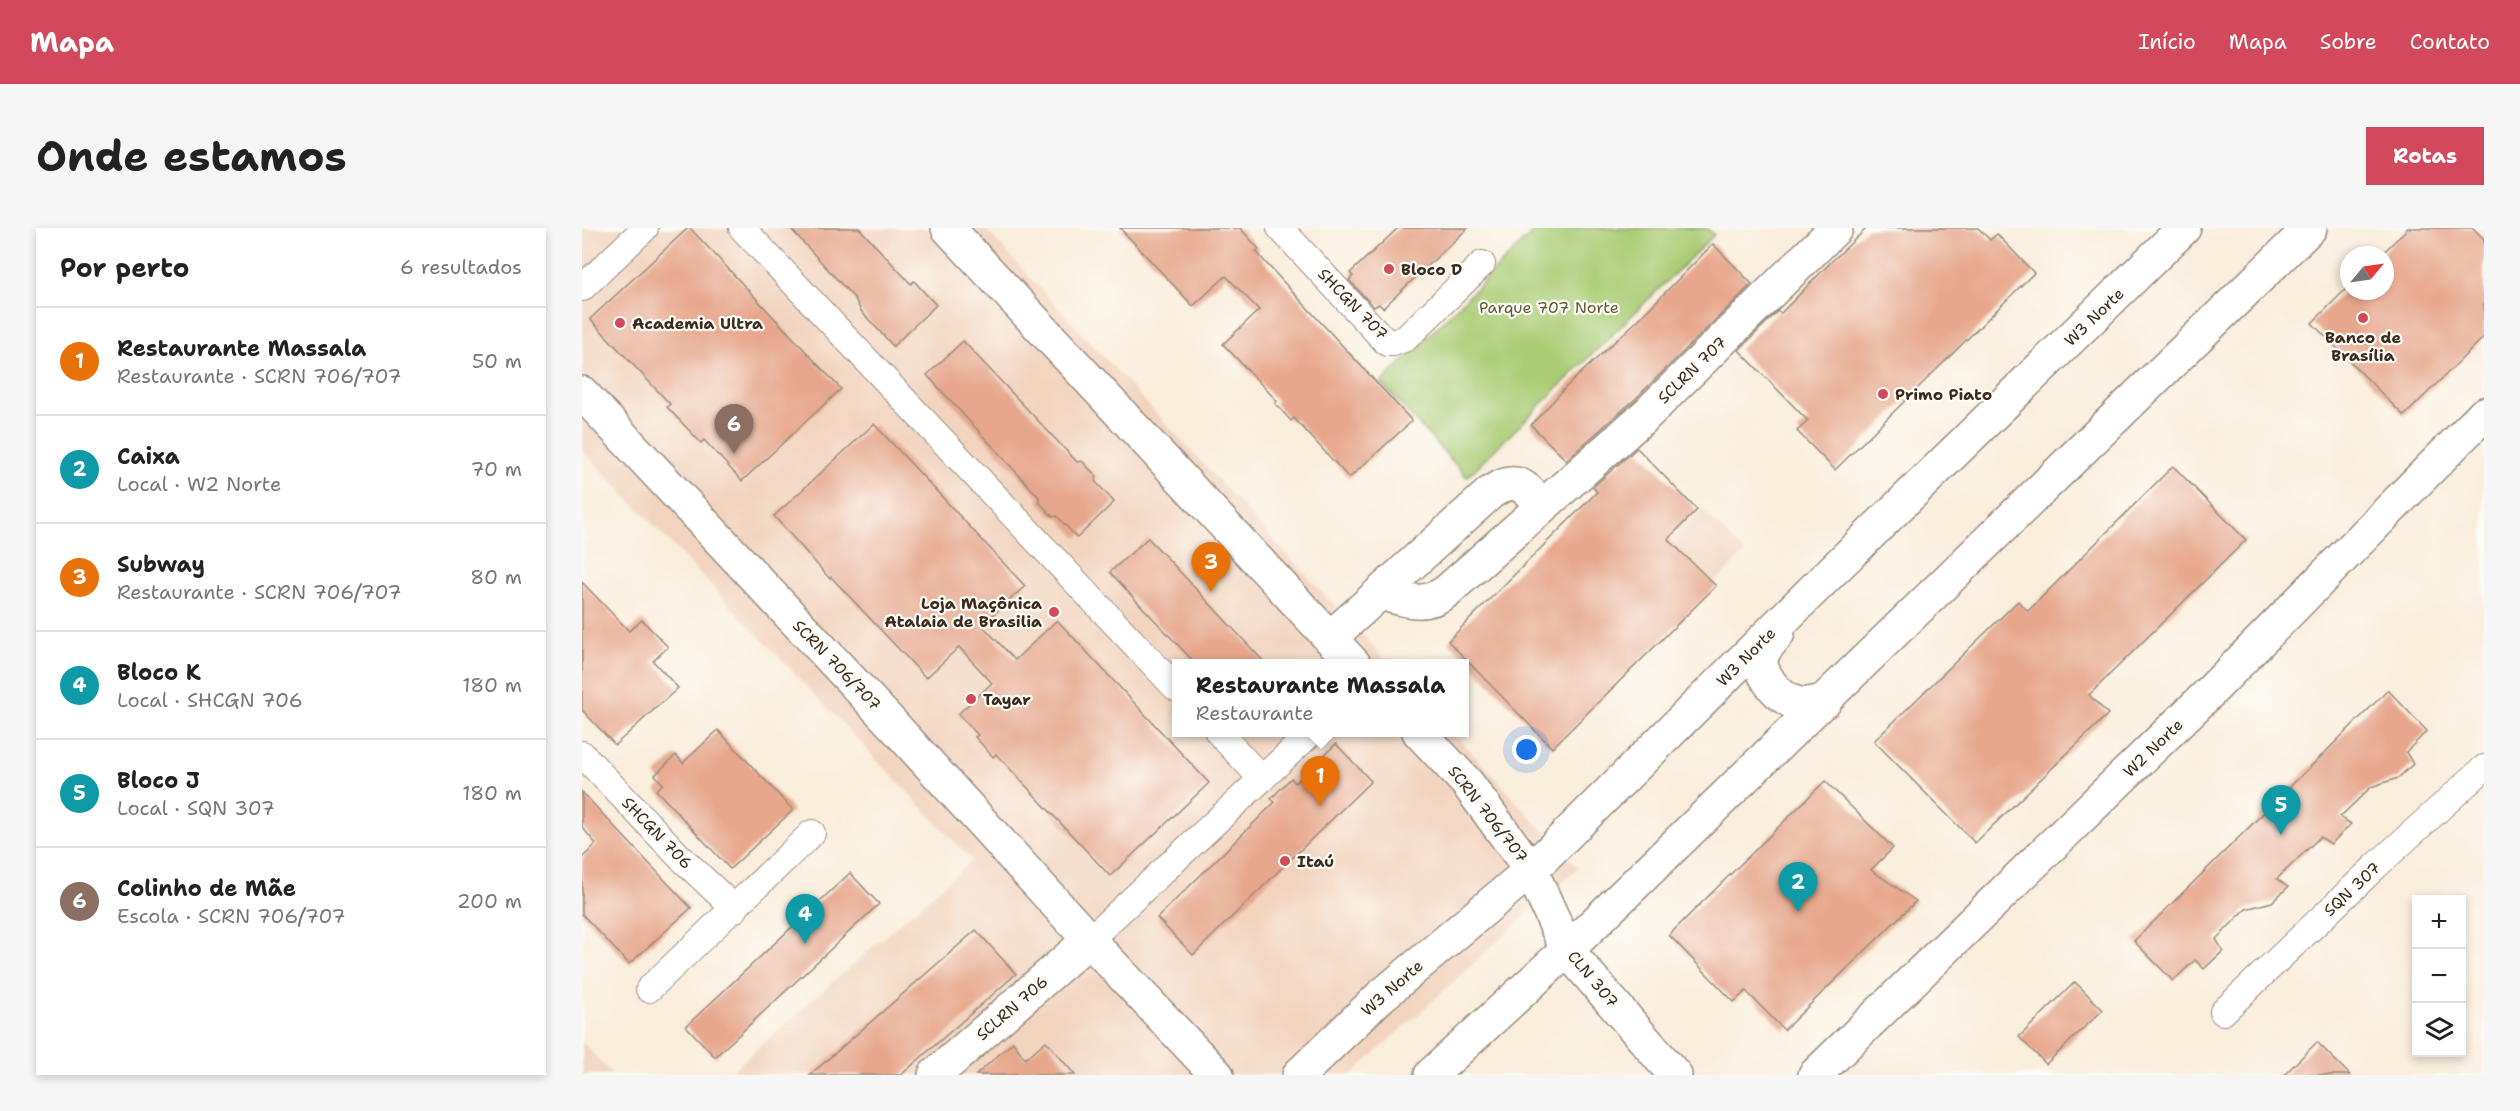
<!DOCTYPE html>
<html lang="pt">
<head>
<meta charset="utf-8">
<style>
  :root { --surface:#fff; --page:#f6f6f6; --text:#222; --muted:#767676; --line:#e0e0e0; --accent:#d1495b }
  body { margin:0; font-family:"Shantell Sans",sans-serif; background:var(--page); color:var(--text) }
  .controls { position:absolute; right:18px; bottom:18px; display:grid; overflow:hidden; border-radius:0px; box-shadow:0 3px 9px #0003 }
  .controls button { width:54px; height:54px; display:grid; place-items:center; padding:0; border:0; border-bottom:2px solid var(--line); background:var(--surface); color:var(--text); font:30px sans-serif }
  .compass { position:absolute; left:1758px; top:18px; width:54px; height:54px; border-radius:50%; background:var(--surface); box-shadow:0 3px 9px #0003; rotate:61deg }
  .you { position:absolute; left:945px; top:522px; width:21px; height:21px; margin:-15px; border:4px solid #fff; border-radius:50%; background:#1a73e8; box-shadow:0 0 0 9px #1a73e833 }
  .badge { display:grid; place-items:center; width:39px; height:39px; border-radius:50%; background:var(--accent); color:#fff; font-size:20px; font-weight:700 }
  .pin { position:absolute; translate:-50% -50px; filter:drop-shadow(0 2px 3px #0008) }
  .pin::after { content:''; position:absolute; top:32px; width:21px; height:18px; background:inherit; clip-path:polygon(0 0,100% 0,50% 100%) }
  .popup { position:absolute; left:590px; top:431px; width:297px; height:78px; box-sizing:border-box; display:grid; place-content:center; border-radius:0px; background:var(--surface); filter:drop-shadow(0 2px 4px #0005); font-size:20px; white-space:nowrap; color:var(--muted) }
  .popup b { font-size:22px; color:var(--text) }
  .popup::after { content:''; position:absolute; left:50%; top:100%; margin-left:-12px; border:12px solid transparent; border-top-color:var(--surface) }
  .list { margin:0; padding:0; list-style:none }
  h2 { display:flex; justify-content:space-between; align-items:center; height:78px; margin:0; padding:0 24px; font-size:26px }
  h2 small { font-size:20px; font-weight:400; color:var(--muted) }
  .list li { display:grid; grid-template-columns:39px 1fr auto; gap:18px; align-items:center; box-sizing:border-box; height:108px; padding:0 24px; border-top:2px solid var(--line) }
  .list b { display:block; font-size:22px; white-space:nowrap }
  .list p { margin:0; font-size:20px; white-space:nowrap; color:var(--muted) }
  .list em { font-size:20px; font-style:normal; color:var(--muted) }
  .icon { flex:none; width:33px; height:33px; fill:none; stroke:currentColor; stroke-width:2; stroke-linecap:round; stroke-linejoin:round }
  .map { position:relative; flex:none; width:1902px; height:847px; overflow:hidden; border-radius:0px }
  header { display:flex; align-items:center; gap:36px; box-sizing:border-box; height:84px; padding:0 30px; background:var(--accent); color:#fff }
  header strong { font-size:28px }
  nav { display:flex; gap:33px; margin-inline-start:auto; font-size:21px }
  .intro { display:flex; align-items:center; justify-content:space-between; box-sizing:border-box; height:144px; padding:0 36px }
  h1 { margin:0; font-size:42px }
  .button { padding:15px 27px; border-radius:0px; background:var(--accent); color:#fff; font-size:21px; font-weight:700 }
  main { display:flex; gap:36px; padding:0 36px }
  aside { flex:1; background:var(--surface); border-radius:0px; box-shadow:0 3px 9px #0003 }
  .map>svg:first-child { display:block }
  .built { fill:#f2d4be }
  .green { fill:#aacc75; stroke:#727b4a; stroke-width:1.5 }
  .building { fill:#e7a78c }
  .lines { fill:none; stroke-linecap:round; stroke-linejoin:round }
  .street-casing { stroke:#9a8c7d; stroke-width:28 }
  .secondary-casing { stroke:#9a8c7d; stroke-width:36 }
  .primary-casing { stroke:#9a8c7d; stroke-width:36 }
  .street { stroke:#fff; stroke-width:26 }
  .secondary { stroke:#fff; stroke-width:33 }
  .primary { stroke:#fff; stroke-width:33 }
  .poi-dot { fill:#d1495b; stroke:#fdfcf7; stroke-width:2 }
  .labels { text-anchor:middle; dominant-baseline:central; stroke-width:4.5; stroke-linejoin:round; paint-order:stroke }
  .poi-label { font-size:16px; font-weight:bold; fill:#3b2a1e; stroke:#fdfcf7; text-anchor:start }
  .street-label { font-size:16px; fill:#3b2a1e; stroke:#fdfcf7 }
  .park-label { font-size:16px; fill:#5c5b38; stroke:#fdfcf7 }
</style>
</head>
<body>
<header>
<strong>Mapa</strong>
<nav><a>Início</a><a>Mapa</a><a>Sobre</a><a>Contato</a></nav>
</header>
<div class="intro"><h1>Onde estamos</h1><a class="button">Rotas</a></div>
<main>
<aside>
<h2>Por perto<small>6 resultados</small></h2>
<ul class="list">
<li><span class="badge" style="background:#e8710a">1</span><div><b>Restaurante Massala</b><p>Restaurante · SCRN 706/707</p></div><em>50 m</em></li>
<li><span class="badge" style="background:#0f9aa8">2</span><div><b>Caixa</b><p>Local · W2 Norte</p></div><em>70 m</em></li>
<li><span class="badge" style="background:#e8710a">3</span><div><b>Subway</b><p>Restaurante · SCRN 706/707</p></div><em>80 m</em></li>
<li><span class="badge" style="background:#0f9aa8">4</span><div><b>Bloco K</b><p>Local · SHCGN 706</p></div><em>180 m</em></li>
<li><span class="badge" style="background:#0f9aa8">5</span><div><b>Bloco J</b><p>Local · SQN 307</p></div><em>180 m</em></li>
<li><span class="badge" style="background:#8d6e63">6</span><div><b>Colinho de Mãe</b><p>Escola · SCRN 706/707</p></div><em>200 m</em></li>
</ul>
</aside>
<div class="map">
<svg width="1902" height="847" viewBox="0 0 1902 847">
  <rect width="100%" height="100%" fill="#fdfcf7"/>
  <filter id="ink" filterUnits="userSpaceOnUse"><feTurbulence type="fractalNoise" baseFrequency=".0167" numOctaves="2"/><feDisplacementMap in="SourceGraphic" scale="12" xChannelSelector="R" yChannelSelector="G"/><feConvolveMatrix kernelMatrix="1 2 1 2 8 2 1 2 1" color-interpolation-filters="sRGB"/></filter>
  <filter id="wash" filterUnits="userSpaceOnUse"><feTurbulence type="fractalNoise" baseFrequency=".008" numOctaves="4" result="noise"/><feDisplacementMap in="SourceGraphic" scale="24" xChannelSelector="R" yChannelSelector="G"/><feGaussianBlur stdDeviation="1.35" result="paint"/><feColorMatrix in="noise" values="0 0 0 0 0 0 0 0 0 0 0 0 0 0 0 0 0 1.4 0 .05"/><feComposite in="paint" operator="in"/></filter>
  <g filter="url(#wash)">
    <rect width="100%" height="100%" fill="#f9eddc"/>
    <g class="built">
      <polygon points="0,0 402,0 806,435 594,436 594,504 871,505 996,640 769,847 145,847 390,632 0,222"/>
      <polygon points="1120,281 1163,325 972,511 929,466"/>
      <polygon points="0,814 31,847 0,847"/>
    </g>
    <polygon class="green" points="955,0 1125,0 1132,7 885,249 799,155"/>
    <g id="blocks">
      <g class="building">
        <polygon points="106,0 108,0 259,161 160,253 122,212 119,215 85,179 88,176 8,91"/>
        <polygon points="208,0 277,0 329,56 332,53 354,77 311,118 279,83 273,71"/>
        <polygon points="538,0 658,0 677,21 674,23 683,34 830,193 767,250 712,190 709,193 693,175 695,173 641,116 677,82 644,48 611,78"/>
        <polygon points="816,0 886,0 801,80 797,76 792,79 767,52 771,48 768,45"/>
        <polygon points="1285,0 1396,0 1408,12 1415,6 1452,45 1253,242 1215,203 1226,193 1157,122 1196,83 1199,85 1250,33"/>
        <polygon points="1826,0 1891,0 1902,11 1902,109 1822,188 1730,95 1767,58 1767,63 1803,63 1803,27 1799,27"/>
        <polygon points="1131,16 1170,56 1053,171 984,232 949,197 985,158 1056,92"/>
        <polygon points="381,113 495,234 500,233 515,249 513,253 532,274 495,310 475,288 471,289 457,274 457,269 345,147"/>
        <polygon points="292,196 443,358 400,397 433,432 475,392 627,555 528,648 414,526 411,529 393,509 396,507 376,486 410,455 377,419 344,450 249,349 248,351 192,288"/>
        <polygon points="1055,220 1115,282 1086,311 1134,358 970,520 866,413 1015,264 1011,259"/>
        <polygon points="1591,238 1664,312 1507,467 1526,486 1393,615 1292,513 1436,373 1446,383"/>
        <polygon points="566,310 586,331 683,435 613,435 548,366 528,344"/>
        <polygon points="0,354 47,403 60,392 86,419 71,433 96,460 33,517 0,482"/>
        <polygon points="1806,462 1845,503 1824,524 1831,536 1816,550 1789,559 1758,589 1769,596 1749,616 1738,609 1695,651 1706,659 1690,674 1664,681 1634,711 1641,723 1622,741 1613,732 1591,753 1552,713"/>
        <polygon points="136,502 211,582 148,641 74,562 81,556 73,547 94,527 101,535"/>
        <polygon points="754,516 789,553 611,727 575,690 693,574 689,571 709,550 713,555"/>
        <polygon points="1243,553 1311,620 1289,642 1334,673 1202,802 1164,763 1152,774 1087,707"/>
        <polygon points="0,564 109,680 47,736 0,686 0,630 14,616 0,599"/>
        <polygon points="268,645 297,676 133,829 104,798"/>
        <polygon points="394,702 434,746 319,847 228,847"/>
        <polygon points="1493,754 1521,782 1464,836 1437,809"/>
        <polygon points="464,813 493,847 394,847 431,814 443,831"/>
        <polygon points="1735,814 1768,847 1702,847"/>
      </g>
    </g>
  </g>
  <g filter="url(#ink)">
    <use href="#blocks" fill-opacity="0" stroke="#9a8c7d" stroke-width="1.5"/>
    <g class="lines">
      <g class="street-casing">
        <g id="street">
          <polyline points="160,0 594,460"/>
          <polyline points="698,0 805,115 811,115 824,110 900,36"/>
          <polyline points="0,60 63,0"/>
          <polyline points="636,504 680,551"/>
          <polyline points="0,526 96,627 153,681"/>
          <polyline points="507,712 730,504"/>
          <polyline points="67,761 230,605"/>
          <polyline points="1641,784 1794,638 1902,540"/>
        </g>
      </g>
      <g class="secondary-casing">
        <g id="secondary">
          <polyline points="366,0 772,436"/>
          <polyline points="0,165 314,500 507,712 635,847"/>
          <path d="M798,365C822,372 843,380 865,363L1066,185L1254,0"/>
          <path d="M748,410L908,265C934,247 942,257 960,278"/>
          <polyline points="837,504 885,555 949,642 985,722 1093,847"/>
          <polyline points="353,847 507,712"/>
          <polyline points="1233,847 1624,468 1902,186"/>
        </g>
      </g>
      <g class="primary-casing">
        <g id="primary">
          <path d="M1196,405L1183,421L1178,433C1182,452 1199,473 1219,476C1227,477 1235,474 1243,473"/>
          <polyline points="717,847 798,769 949,642 1233,360 1602,0"/>
          <polyline points="849,847 985,722 1728,0"/>
        </g>
      </g>
      <use href="#street" class="street"/>
      <use href="#secondary" class="secondary"/>
      <use href="#primary" class="primary"/>
    </g>
  </g>
  <g class="poi-dot">
    <circle cx="807" cy="41" r="6"/>
    <circle cx="1781" cy="90" r="6"/>
    <circle cx="38" cy="95" r="6"/>
    <circle cx="1301" cy="166" r="6"/>
    <circle cx="472" cy="384" r="6"/>
    <circle cx="389" cy="471" r="6"/>
    <circle cx="703" cy="633" r="6"/>
  </g>
  <g class="labels">
    <g class="poi-label">
      <text x="819" y="41">Bloco D</text>
      <text x="50" y="95">Academia Ultra</text>
      <text x="1781" y="109" text-anchor="middle">Banco de<tspan x="1781" dy="18">Brasília</tspan></text>
      <text x="1313" y="166">Primo Piato</text>
      <text x="460" y="375" text-anchor="end">Loja Maçônica<tspan x="460" dy="18">Atalaia de Brasilia</tspan></text>
      <text x="401" y="471">Tayar</text>
      <text x="715" y="633">Itaú</text>
    </g>
    <g class="street-label">
      <text transform="translate(771 76) rotate(46)">SHCGN 707</text>
      <text transform="translate(1512 89) rotate(-44)">W3 Norte</text>
      <text transform="translate(1110 142) rotate(-44)">SCLRN 707</text>
      <text transform="translate(1164 429) rotate(-45)">W3 Norte</text>
      <text transform="translate(255 437) rotate(46)">SCRN 706/707</text>
      <text transform="translate(1571 520) rotate(-44)">W2 Norte</text>
      <text transform="translate(906 586) rotate(52)">SCRN 706/707</text>
      <text transform="translate(75 605) rotate(46)">SHCGN 706</text>
      <text transform="translate(1770 661) rotate(-43)">SQN 307</text>
      <text transform="translate(1011 751) rotate(50)">CLN 307</text>
      <text transform="translate(810 760) rotate(-41)">W3 Norte</text>
      <text transform="translate(430 780) rotate(-41)">SCLRN 706</text>
    </g>
    <g class="park-label">
      <text x="967" y="79">Parque 707 Norte</text>
    </g>
  </g>
</svg>
<div class="controls">
<button>+</button>
<button>−</button>
<button><svg class="icon" aria-label="layers" viewBox="0 0 24 24"><path d="M12 4l9 5-9 5-9-5zM3 14l9 5 9-5"/></svg></button>
</div>
<svg class="compass" viewBox="-18 -18 36 36"><path d="M0-13l5 13h-10z" fill="#e53935"/><path d="M0 13l5-13h-10z" fill="#767676"/></svg>
<div class="you"></div>
<div class="pin badge" style="left:738px;top:578px;background:#e8710a">1</div>
<div class="popup"><b>Restaurante Massala</b>Restaurante</div>
<div class="pin badge" style="left:1216px;top:684px;background:#0f9aa8">2</div>
<div class="pin badge" style="left:629px;top:364px;background:#e8710a">3</div>
<div class="pin badge" style="left:223px;top:716px;background:#0f9aa8">4</div>
<div class="pin badge" style="left:1699px;top:607px;background:#0f9aa8">5</div>
<div class="pin badge" style="left:152px;top:226px;background:#8d6e63">6</div>
</div>
</main>
</body>
</html>
